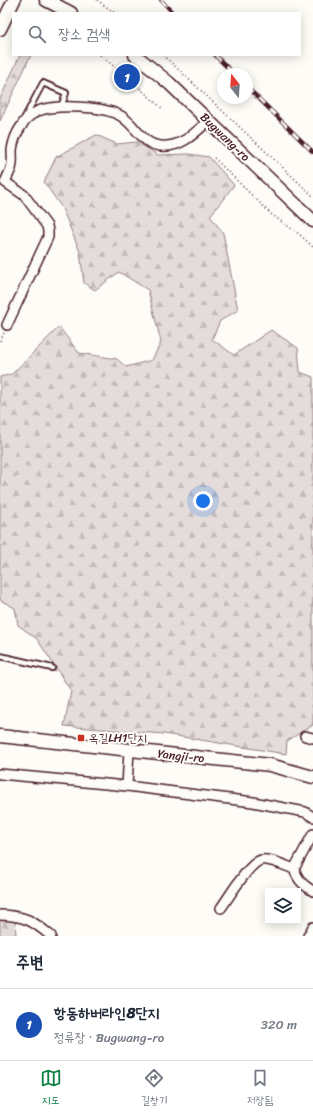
<!DOCTYPE html>
<html lang="ko">
<head>
<meta charset="utf-8">
<style>
  :root { --surface:#fff; --page:#f2f2f3; --text:#1f2937; --muted:#747a83; --line:#e0e1e3; --accent:#0b8043 }
  body { margin:0; font-family:Sriracha,"Poor Story",sans-serif; background:var(--page); color:var(--text) }
  .controls { position:absolute; right:12px; bottom:12px; display:grid; overflow:hidden; border-radius:0px; box-shadow:0 2px 10px #0003 }
  .controls button { width:36px; height:36px; display:grid; place-items:center; padding:0; border:0; border-bottom:1px solid var(--line); background:var(--surface); color:var(--text); font:20px sans-serif }
  .compass { position:absolute; left:217px; top:68px; width:36px; height:36px; border-radius:50%; background:var(--surface); box-shadow:0 2px 10px #0003; rotate:343deg }
  .you { position:absolute; left:203px; top:501px; width:14px; height:14px; margin:-10px; border:3px solid #fff; border-radius:50%; background:#1a73e8; box-shadow:0 0 0 6px #1a73e833 }
  .badge { display:grid; place-items:center; width:26px; height:26px; border-radius:50%; background:var(--accent); color:#fff; font-size:13px; font-weight:700 }
  .pin { position:absolute; translate:-50% -50%; border:2px solid #fff; box-shadow:0 1px 4px #0006 }
  .list { margin:0; padding:0; list-style:none }
  h2 { display:flex; justify-content:space-between; align-items:center; height:52px; margin:0; padding:0 16px; font-size:17px }
  h2 small { font-size:13px; font-weight:400; color:var(--muted) }
  .list li { display:grid; grid-template-columns:26px 1fr auto; gap:12px; align-items:center; box-sizing:border-box; height:72px; padding:0 16px; border-top:1px solid var(--line) }
  .list b { display:block; font-size:15px; white-space:nowrap }
  .list p { margin:0; font-size:13px; white-space:nowrap; color:var(--muted) }
  .list em { font-size:13px; font-style:normal; color:var(--muted) }
  .icon { flex:none; width:22px; height:22px; fill:none; stroke:currentColor; stroke-width:2; stroke-linecap:round; stroke-linejoin:round }
  .map { position:relative; flex:none; width:313px; height:936px; overflow:hidden }
  .search { position:absolute; background:var(--surface); box-shadow:0 2px 10px #0003; left:12px; right:12px; top:12px; height:44px; display:flex; align-items:center; gap:10px; box-sizing:border-box; padding:0 14px; border-radius:0px; color:var(--muted); font-size:15px }
  .sheet { height:124px; background:var(--surface) }
  nav { display:flex; justify-content:space-around; align-items:center; box-sizing:border-box; height:56px; border-top:1px solid var(--line); background:var(--surface); font-size:11px; color:var(--muted) }
  nav a { display:grid; justify-items:center; gap:2px }
  nav .on { color:var(--accent) }
  .map>svg:first-child { display:block }
  .forest { fill:url(#forest-firs); stroke:#967e82 }
  .lines { fill:none; stroke-linecap:round; stroke-linejoin:round }
  .lane-casing { stroke:#4a1f2b; stroke-width:8 }
  .street-casing { stroke:#4a1f2b; stroke-width:12 }
  .secondary-casing { stroke:#4a1f2b; stroke-width:15 }
  .path { stroke:#4a1f2b; stroke-width:1.5; stroke-dasharray:1 3; stroke-linecap:butt }
  .lane { stroke:#fdfcf7; stroke-width:4.5 }
  .street { stroke:#fdfcf7; stroke-width:9 }
  .secondary { stroke:#fdfcf7; stroke-width:12 }
  .rail-casing { stroke:#4a1f2b; stroke-width:4 }
  .rail { stroke:#fdfcf7; stroke-width:2.5; stroke-dasharray:8; stroke-linecap:butt }
  .poi-dot { fill:#c8321e; stroke:#fdfcf7; stroke-width:1.5 }
  .labels { text-anchor:middle; dominant-baseline:central; stroke-width:4; stroke-linejoin:round; paint-order:stroke }
  .street-label { font-size:12px; fill:#4a1f2b; stroke:#fdfcf7 }
  .poi-label { font-size:12px; fill:#4a1f2b; stroke:#fdfcf7; text-anchor:start }
</style>
</head>
<body>
<div class="map">
<svg width="313" height="936" viewBox="0 0 313 936">
  <defs>
    <pattern id="forest-firs" width="22" height="20" patternUnits="userSpaceOnUse"><rect width="22" height="20" fill="#e3dcda"/><path d="M5 1l3.5 6h-7zM16 11l3.5 6h-7z" fill="#c4bcbb"/></pattern>
  </defs>
  <rect width="100%" height="100%" fill="#fdfcf7"/>
  <filter id="ink" filterUnits="userSpaceOnUse"><feTurbulence type="fractalNoise" baseFrequency=".025" numOctaves="2"/><feDisplacementMap in="SourceGraphic" scale="8" xChannelSelector="R" yChannelSelector="G"/><feConvolveMatrix kernelMatrix="1 2 1 2 8 2 1 2 1" color-interpolation-filters="sRGB"/></filter>
  <g filter="url(#ink)">
    <g class="forest">
      <polygon points="20,55 31,55 0,121 0,99"/>
      <polygon points="96,135 117,144 137,142 158,155 189,154 209,157 234,185 210,216 223,233 238,310 220,321 212,339 234,355 271,330 298,348 300,372 313,377 313,725 287,741 286,754 164,734 64,726 71,691 37,639 18,625 15,608 0,600 0,377 12,374 59,327 79,353 117,359 126,367 152,360 161,342 148,290 119,272 95,290 84,283 80,252 62,208 44,182 56,157"/>
      <polygon points="0,919 15,920 16,936 0,936"/>
    </g>
    <g class="lines">
      <g class="lane-casing">
        <g id="lane">
          <polyline points="25,117 43,83 66,93 61,107"/>
          <polyline points="0,656 52,668"/>
        </g>
      </g>
      <g class="street-casing">
        <g id="street">
          <path d="M7,325L48,237V231L47,226L24,195L5,182C7,178 9,173 11,169C13,163 12,157 12,150C13,142 17,132 22,125C25,119 32,114 38,111C56,104 104,106 121,116C136,125 142,145 161,146C181,148 195,133 208,121"/>
          <polyline points="305,736 313,738"/>
          <polyline points="0,774 127,786 253,802 305,812 313,817"/>
          <polyline points="127,786 129,751"/>
          <polyline points="294,869 313,834"/>
          <path d="M221,908C229,897 249,863 261,860C269,858 286,866 294,869C298,880 303,885 313,891"/>
          <path d="M0,915C25,916 32,920 51,936"/>
          <polyline points="308,936 313,927"/>
        </g>
      </g>
      <g class="secondary-casing">
        <g id="secondary">
          <polyline points="46,0 71,13"/>
          <polyline points="0,29 14,0"/>
          <polyline points="135,55 169,83 313,221"/>
          <polyline points="0,736 270,765 313,777"/>
        </g>
      </g>
      <g class="path">
        <polyline points="97,0 115,13"/>
        <polyline points="100,55 127,77 163,109"/>
        <polyline points="163,55 313,196"/>
        <polyline points="214,158 271,214 299,234 313,247"/>
        <polyline points="0,341 4,333"/>
      </g>
      <use href="#lane" class="lane"/>
      <use href="#street" class="street"/>
      <use href="#secondary" class="secondary"/>
      <g class="rail-casing">
        <g id="rail">
          <polyline points="161,0 173,13"/>
          <polyline points="215,55 234,74"/>
          <polyline points="247,87 313,152"/>
        </g>
      </g>
      <use href="#rail" class="rail"/>
    </g>
  </g>
  <rect class="poi-dot" x="77" y="734" width="8" height="8" rx="2"/>
  <g class="labels">
    <g class="street-label">
      <text transform="translate(225 137) rotate(44)">Bugwang-ro</text>
      <text transform="translate(181 756) rotate(6)">Yangji-ro</text>
    </g>
    <g class="poi-label">
      <text x="89" y="738">옥길LH1단지</text>
    </g>
  </g>
</svg>
<div class="controls">
<button><svg class="icon" aria-label="layers" viewBox="0 0 24 24"><path d="M12 4l9 5-9 5-9-5zM3 14l9 5 9-5"/></svg></button>
</div>
<svg class="compass" viewBox="-18 -18 36 36"><path d="M0-13l5 13h-10z" fill="#e53935"/><path d="M0 13l5-13h-10z" fill="#747a83"/></svg>
<div class="you"></div>
<div class="pin badge" style="left:127px;top:77px;background:#1a4fb4">1</div>
<div class="search"><svg class="icon" aria-label="search" viewBox="0 0 24 24"><circle cx="10" cy="10" r="6"/><path d="M15 15l6 6"/></svg>장소 검색</div>
</div>
<section class="sheet">
<h2>주변<small></small></h2>
<ul class="list">
<li><span class="badge" style="background:#1a4fb4">1</span><div><b>항동하버라인8단지</b><p>정류장 · Bugwang-ro</p></div><em>320 m</em></li>
</ul>
</section>
<nav>
<a class="on"><svg class="icon" aria-label="map" viewBox="0 0 24 24"><path d="M3 6l6-2 6 2 6-2v14l-6 2-6-2-6 2zM9 4v14M15 6v14"/></svg>지도</a>
<a><svg class="icon" aria-label="directions" viewBox="0 0 24 24"><path d="M12 3l9 9-9 9-9-9zM9 14v-3h6M13 9l2 2-2 2"/></svg>길찾기</a>
<a><svg class="icon" aria-label="saved" viewBox="0 0 24 24"><path d="M7 4h10v16l-5-4-5 4z"/></svg>저장됨</a>
</nav>
</body>
</html>
